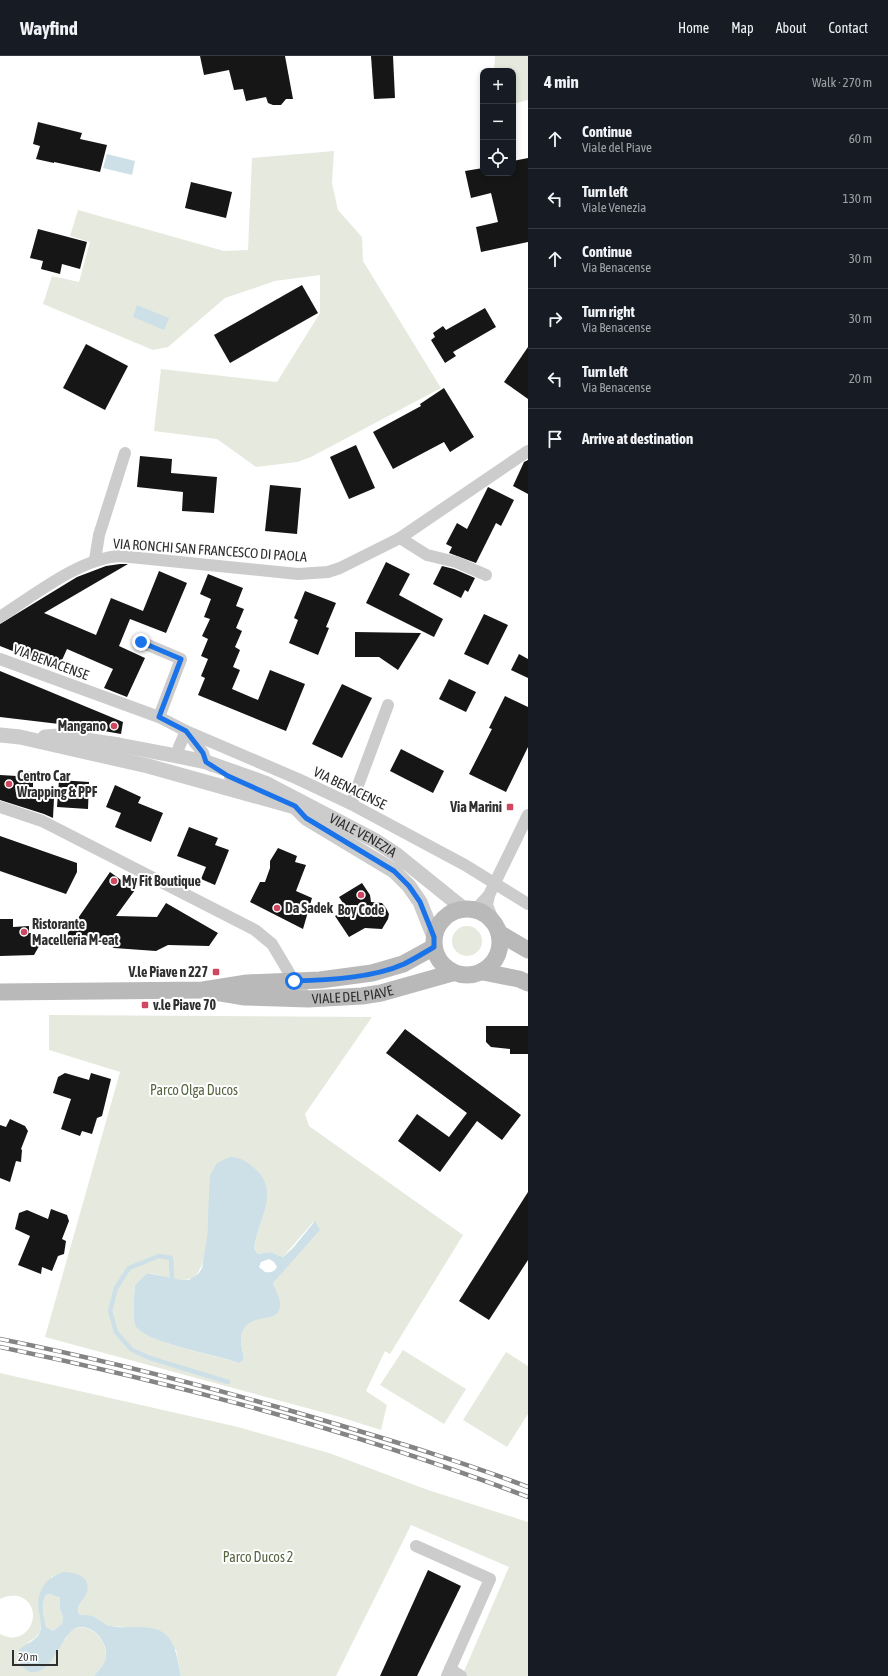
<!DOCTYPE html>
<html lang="en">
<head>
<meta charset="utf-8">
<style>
  :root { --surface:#171b24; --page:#20242c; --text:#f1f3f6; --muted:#9ea1a6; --line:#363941 }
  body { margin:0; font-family:"Asap Condensed",sans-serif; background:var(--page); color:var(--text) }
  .controls { position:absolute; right:12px; top:12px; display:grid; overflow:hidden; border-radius:8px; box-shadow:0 2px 6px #0003 }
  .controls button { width:36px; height:36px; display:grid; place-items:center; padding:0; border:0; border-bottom:1px solid var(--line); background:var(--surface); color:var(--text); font:20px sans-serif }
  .scale { position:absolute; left:12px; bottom:10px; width:46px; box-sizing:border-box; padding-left:4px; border:2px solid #2f2f2f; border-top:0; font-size:11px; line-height:14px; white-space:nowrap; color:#2f2f2f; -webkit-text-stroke:3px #fff; paint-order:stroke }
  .stop { position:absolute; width:12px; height:12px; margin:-9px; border:3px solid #1a73e8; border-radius:50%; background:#fff }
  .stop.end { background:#1a73e8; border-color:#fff; box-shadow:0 1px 4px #0008 }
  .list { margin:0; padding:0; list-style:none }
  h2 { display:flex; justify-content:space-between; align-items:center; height:52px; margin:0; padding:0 16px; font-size:17px }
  h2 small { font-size:13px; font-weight:400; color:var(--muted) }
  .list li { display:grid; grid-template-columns:26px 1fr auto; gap:12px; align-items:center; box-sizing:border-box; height:60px; padding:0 16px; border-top:1px solid var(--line) }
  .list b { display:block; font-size:15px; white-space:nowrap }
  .list p { margin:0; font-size:13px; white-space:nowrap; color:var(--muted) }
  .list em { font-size:13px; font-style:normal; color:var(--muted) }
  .icon { flex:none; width:22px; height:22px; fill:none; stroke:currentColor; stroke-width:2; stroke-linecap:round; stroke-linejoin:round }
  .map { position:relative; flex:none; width:528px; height:1620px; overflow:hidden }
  header { display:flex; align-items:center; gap:24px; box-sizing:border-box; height:56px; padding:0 20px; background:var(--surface); border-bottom:1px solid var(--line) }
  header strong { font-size:19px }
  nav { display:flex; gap:22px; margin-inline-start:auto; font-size:14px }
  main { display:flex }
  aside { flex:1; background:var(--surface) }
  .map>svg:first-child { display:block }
  .green { fill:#e6eade; fill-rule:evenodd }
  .water { fill:#cde0e7; fill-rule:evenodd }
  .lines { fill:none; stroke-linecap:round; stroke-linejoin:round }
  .stream { stroke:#cde0e7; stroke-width:4.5 }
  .building { fill:#161616 }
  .minor { stroke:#ccc; stroke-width:12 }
  .tertiary { stroke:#ccc; stroke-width:15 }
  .secondary { stroke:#b9b9b9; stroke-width:17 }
  .rail-casing { stroke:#848484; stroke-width:4.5 }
  .rail { stroke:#fff; stroke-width:3; stroke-dasharray:9; stroke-linecap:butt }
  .route { stroke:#1a73e8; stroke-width:5 }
  .poi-dot { fill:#cf4760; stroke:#fff; stroke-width:1.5 }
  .labels { text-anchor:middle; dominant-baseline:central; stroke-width:4; stroke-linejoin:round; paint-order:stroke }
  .street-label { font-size:14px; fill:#2f2f2f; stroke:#fff }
  .poi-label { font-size:14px; font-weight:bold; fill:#2f2f2f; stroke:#fff; text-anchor:start }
  .park-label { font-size:14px; fill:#566542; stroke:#fff }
</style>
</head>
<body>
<header>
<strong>Wayfind</strong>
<nav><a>Home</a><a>Map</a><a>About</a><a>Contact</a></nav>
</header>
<main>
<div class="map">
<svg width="528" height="1620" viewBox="0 0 528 1620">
  <rect width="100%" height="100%" fill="#fff"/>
  <g class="green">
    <polygon points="495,0 528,0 528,44 513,48 513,15 494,15"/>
    <polygon points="334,95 332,127 338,154 362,181 363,205 441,332 311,401 297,406 256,411 217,383 154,375 161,313 277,326 320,257 320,219 275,225 225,242 168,291 153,294 43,248 52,220 79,226 90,186 70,180 78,154 224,195 248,194 252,102"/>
    <circle cx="467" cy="885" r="15"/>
    <path d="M49,959L372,961L305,1058L309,1070L463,1179L390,1298L385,1295L366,1335L387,1349L381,1374L340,1361L45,1281L120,1016L49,994ZM265,1127C271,1151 257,1170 254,1193L258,1198L270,1196L283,1201L314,1165L299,1196L273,1227L276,1238L280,1244C274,1249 268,1257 262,1261C259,1263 255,1263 253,1264C239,1269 240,1285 243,1296L239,1307C219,1300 143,1286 135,1269C133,1263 134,1237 135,1229L147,1217C159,1218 172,1224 184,1224C208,1224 207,1180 208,1163Z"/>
    <polygon points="403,1294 466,1333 444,1368 380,1329"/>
    <polygon points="506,1296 528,1310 528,1358 507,1391 463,1364"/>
    <path d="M0,1317L238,1371L329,1397L428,1434L528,1466V1620H462L509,1511L411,1469L336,1620H181L176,1594L124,1571L110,1570L103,1567L97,1562L80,1559C75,1550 81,1544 87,1537L52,1520L39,1556L41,1566L40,1576L35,1582L27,1587L65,1584C67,1581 69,1576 72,1574C90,1563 111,1588 105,1605C103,1610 97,1616 94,1620H0V1578C30,1594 47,1549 18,1540C11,1539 6,1540 0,1543Z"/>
    <path d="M50,1538L60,1542V1553L63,1561L62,1568L53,1575L46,1571C44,1559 40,1551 46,1539Z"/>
  </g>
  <g class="water">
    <polygon points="107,98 135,105 132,119 103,112"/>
    <polygon points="137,249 169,262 164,274 133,261"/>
    <path d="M230,1101C241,1101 246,1105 254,1112C282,1134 257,1166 254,1193L258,1198L270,1196L283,1201L293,1192L315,1165L320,1174L273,1227C275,1234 282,1244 280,1251C277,1269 249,1255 242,1277C239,1286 244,1295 243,1304L239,1307C219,1299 143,1287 135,1269C133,1263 134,1237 135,1229L147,1217L182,1224H189L199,1217L202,1212L207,1181L210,1119L217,1107ZM269,1203L274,1206L277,1211C274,1216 271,1217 265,1216L259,1211L261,1206Z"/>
    <path d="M63,1516C74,1516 92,1520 87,1536C84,1545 74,1549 80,1559C86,1559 93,1559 98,1563C102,1566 106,1569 111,1570C120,1572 130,1571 139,1571C174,1571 175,1591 181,1620H94C97,1616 103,1610 105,1605C111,1589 93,1566 76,1572C61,1578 53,1620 30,1616C21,1612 19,1606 17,1597C22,1588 36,1586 40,1576C42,1570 40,1563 39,1557C36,1537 43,1523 63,1516ZM50,1538L60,1542V1553L63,1561L62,1568L53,1575L46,1571C44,1559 40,1550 46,1539Z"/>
  </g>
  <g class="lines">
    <polyline class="stream" points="172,1222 171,1202 159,1200 129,1212 116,1232 110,1255 116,1276 132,1294 150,1302 228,1326"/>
  </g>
  <g class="building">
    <polygon points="200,0 285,0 293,43 286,43 281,49 273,49 268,47 266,41 246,45 243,33 234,34 229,14 204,19"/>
    <polygon points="371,0 393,0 395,42 374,43"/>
    <polygon points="38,66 82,77 80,83 107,89 100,116 54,106 54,107 36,103 40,90 33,88"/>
    <polygon points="528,102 528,186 481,196 476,171 498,166 491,137 471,142 465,115 483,112 483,117 513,117 513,105"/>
    <polygon points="191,126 232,136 226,162 185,152"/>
    <polygon points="38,173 87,186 80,213 62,208 60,218 41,213 43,205 30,202"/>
    <polygon points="302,229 318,257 230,307 214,279"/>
    <polygon points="485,252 496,271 453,296 456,300 445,307 431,284 435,281 433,277 443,270 446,274"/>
    <polygon points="86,288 128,310 105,354 63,332"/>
    <polygon points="528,291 528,343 504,326"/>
    <polygon points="444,332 474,381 450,396 444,386 393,413 373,376 421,350 420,348"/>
    <polygon points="356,389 375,432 349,443 330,401"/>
    <polygon points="140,400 172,403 171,417 217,421 214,457 182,455 183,436 137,431"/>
    <polygon points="528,404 528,438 513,430 524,406"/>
    <polygon points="270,429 301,432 297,478 265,475"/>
    <polygon points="488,431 514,444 501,470 496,467 476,507 449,497 452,491 446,488 457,467 467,473"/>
    <polygon points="386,506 410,518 399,539 443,563 434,581 366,547"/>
    <polygon points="120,508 128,508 44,557 96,579 111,542 143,555 159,515 187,527 166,577 130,563 119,590 145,602 127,641 104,632 113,613 67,593 58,613 0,590 0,568 77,521 106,510"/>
    <polygon points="442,510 454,513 475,522 468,536 465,534 461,542 433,528"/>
    <polygon points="208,518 243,532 236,550 244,553 236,572 242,575 235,591 240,594 233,611 240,614 232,633 258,644 270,614 305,628 286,675 198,639 205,622 201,620 208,603 201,600 208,583 202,580 210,563 204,561 211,543 200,538"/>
    <polygon points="305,535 336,547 326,571 329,572 318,599 289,587 298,564 294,562"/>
    <polygon points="484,558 508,569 488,609 464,598"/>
    <polygon points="355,576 421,577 398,614 379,601 355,601"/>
    <polygon points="519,598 528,603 528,622 511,614"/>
    <polygon points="0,615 123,666 121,678 76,670 0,661"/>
    <polygon points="449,623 476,636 466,656 439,643"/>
    <polygon points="342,628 372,642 342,702 312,688"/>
    <polygon points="505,640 528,651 528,691 506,736 469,718 492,673 489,672"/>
    <polygon points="401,693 444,715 433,737 390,715"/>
    <polygon points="17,715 33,716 33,740 54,742 53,762 44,758 0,744 0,719 17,720"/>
    <polygon points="59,724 89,726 88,753 57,751"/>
    <polygon points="115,729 141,741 138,747 163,757 151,786 115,771 121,757 106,751"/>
    <polygon points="189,771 218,782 215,789 229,794 215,829 201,823 206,811 177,800"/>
    <polygon points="0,780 77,807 77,816 66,838 0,815"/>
    <polygon points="278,792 297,800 295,806 306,809 296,835 312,842 303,873 250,846 260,826 265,826 270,812 270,805"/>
    <polygon points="110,816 135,834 116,860 157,861 166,847 218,877 209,890 168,889 156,895 114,892 99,883 95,890 80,882 76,888 65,881"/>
    <polygon points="362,827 370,839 371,846 382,847 386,852 389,858 388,863 382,873 365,872 349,881 335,860 347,853 339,841"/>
    <polygon points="0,863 13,863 13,871 29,870 29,877 41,877 42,885 34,899 0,900"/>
    <polygon points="486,970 528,970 528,998 510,998 510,993 491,991 486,986"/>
    <polygon points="405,973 521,1059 502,1084 477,1065 440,1116 398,1085 417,1058 449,1081 467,1057 386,997"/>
    <polygon points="65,1017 89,1024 91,1017 111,1023 102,1060 97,1062 92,1078 82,1075 80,1080 61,1073 71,1043 53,1037 58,1021"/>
    <polygon points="10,1063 25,1070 28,1075 21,1093 22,1094 21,1106 16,1105 10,1126 0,1122 0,1069 6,1071"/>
    <polygon points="528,1136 528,1204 489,1264 459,1245"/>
    <polygon points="51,1153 67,1159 69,1165 62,1183 66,1185 64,1198 58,1200 52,1215 42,1211 41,1218 18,1209 30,1180 15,1173 19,1157 27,1154 48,1163"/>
    <polygon points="428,1514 461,1530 417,1620 380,1620"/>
  </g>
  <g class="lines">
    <g class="minor">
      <polyline points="400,482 427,499 456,506 486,519"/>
      <polyline points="95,504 99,479 125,397"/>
      <path d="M0,561C33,540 80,502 120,500L298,518L328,516L340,512L400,482L528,395"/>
      <polyline points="141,586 181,603 159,661"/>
      <polyline points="0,603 159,661 186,675 298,723 351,748 465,809 528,848"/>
      <polyline points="177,700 179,691 186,675 203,697 206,706 212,710"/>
      <polyline points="230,721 267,738"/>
      <polyline points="351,748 388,649"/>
      <polyline points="0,751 42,765 255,874 272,888 294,925 308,943"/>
      <polyline points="489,839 487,849 494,866"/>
      <polyline points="475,854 489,839 528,759"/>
      <polyline points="416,1490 490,1523 447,1620"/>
      <polyline points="450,1613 461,1620"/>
    </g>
    <g class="tertiary">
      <polyline points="0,679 20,681 148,710 295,751 306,762 394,815 409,830 420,846 434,881"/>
      <path id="s1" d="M45,681L59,680L119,689L177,700L206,706L265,727L376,785L397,799L464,853"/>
    </g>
    <g class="secondary">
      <circle cx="467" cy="886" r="33"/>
      <polyline points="499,877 528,894"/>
      <polyline points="483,916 519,923 528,927"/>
      <polyline points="0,936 203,934 247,927 320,924 372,917 403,908 434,891"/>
      <path id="s2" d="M215,936L245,941L308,943L362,940L381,937L452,917"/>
    </g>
    <g class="rail-casing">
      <g id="rail">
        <path d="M0,1283C111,1305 221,1334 329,1366C396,1386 463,1406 528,1431"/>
        <path d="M0,1291C179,1328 357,1376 528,1441"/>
      </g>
    </g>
    <use href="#rail" class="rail"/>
  </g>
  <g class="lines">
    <path class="route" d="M141,586L181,603L159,661L186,675L203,697L206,706L228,720L295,750L306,762L394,815L409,830L420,846L434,881V891C424,897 414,903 404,908C373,922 328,924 294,925"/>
  </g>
  <g class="poi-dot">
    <circle cx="114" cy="670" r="4"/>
    <circle cx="9" cy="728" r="4"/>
    <rect x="506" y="747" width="8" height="8" rx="2"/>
    <circle cx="114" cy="825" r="4"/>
    <circle cx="361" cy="839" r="4"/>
    <circle cx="277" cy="852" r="4"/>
    <circle cx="24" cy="876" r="4"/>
    <rect x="212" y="912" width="8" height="8" rx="2"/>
    <rect x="141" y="945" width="8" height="8" rx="2"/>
  </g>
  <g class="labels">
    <g class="street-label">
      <text transform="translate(210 494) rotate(4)">VIA RONCHI SAN FRANCESCO DI PAOLA</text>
      <text transform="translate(51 606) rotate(20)">VIA BENACENSE</text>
      <text transform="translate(350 732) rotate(26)">VIA BENACENSE</text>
      <text stroke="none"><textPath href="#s1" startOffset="337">VIALE VENEZIA</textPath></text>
      <text stroke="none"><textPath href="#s2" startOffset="138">VIALE DEL PIAVE</textPath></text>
    </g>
    <g class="poi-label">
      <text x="106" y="670" text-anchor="end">Mangano</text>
      <text x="17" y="720">Centro Car<tspan x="17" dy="16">Wrapping &amp; PPF</tspan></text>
      <text x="502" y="751" text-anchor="end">Via Marini</text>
      <text x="122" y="825">My Fit Boutique</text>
      <text x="285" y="852">Da Sadek</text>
      <text x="361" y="854" text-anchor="middle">Boy Code</text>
      <text x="32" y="868">Ristorante<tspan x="32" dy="16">Macelleria M-eat</tspan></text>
      <text x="208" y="916" text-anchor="end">V.le Piave n 227</text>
      <text x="153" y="949">v.le Piave 70</text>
    </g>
    <g class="park-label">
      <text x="194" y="1034">Parco Olga Ducos</text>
      <text x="258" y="1501">Parco Ducos 2</text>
    </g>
  </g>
</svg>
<div class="controls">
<button>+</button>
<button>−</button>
<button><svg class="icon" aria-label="locate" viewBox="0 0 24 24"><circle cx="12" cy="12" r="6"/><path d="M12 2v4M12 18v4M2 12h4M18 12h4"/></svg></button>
</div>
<div class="scale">20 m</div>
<div class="stop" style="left:294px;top:925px"></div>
<div class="stop end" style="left:141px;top:586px"></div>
</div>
<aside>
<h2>4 min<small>Walk · 270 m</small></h2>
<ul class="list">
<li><svg class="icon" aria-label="ahead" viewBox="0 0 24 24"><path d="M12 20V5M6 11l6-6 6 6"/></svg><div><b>Continue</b><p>Viale del Piave</p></div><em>60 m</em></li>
<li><svg class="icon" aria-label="left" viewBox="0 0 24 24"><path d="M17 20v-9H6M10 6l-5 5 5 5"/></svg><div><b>Turn left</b><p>Viale Venezia</p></div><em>130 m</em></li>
<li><svg class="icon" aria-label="ahead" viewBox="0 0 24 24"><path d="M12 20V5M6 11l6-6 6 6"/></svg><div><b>Continue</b><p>Via Benacense</p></div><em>30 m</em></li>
<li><svg class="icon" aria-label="right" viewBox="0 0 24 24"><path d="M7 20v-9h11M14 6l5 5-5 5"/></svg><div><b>Turn right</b><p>Via Benacense</p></div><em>30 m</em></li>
<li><svg class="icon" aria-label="left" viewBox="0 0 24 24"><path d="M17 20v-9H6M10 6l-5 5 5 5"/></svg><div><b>Turn left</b><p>Via Benacense</p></div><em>20 m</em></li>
<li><svg class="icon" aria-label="arrive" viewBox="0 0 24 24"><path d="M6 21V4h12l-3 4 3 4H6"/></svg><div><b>Arrive at destination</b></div></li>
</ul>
</aside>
</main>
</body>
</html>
